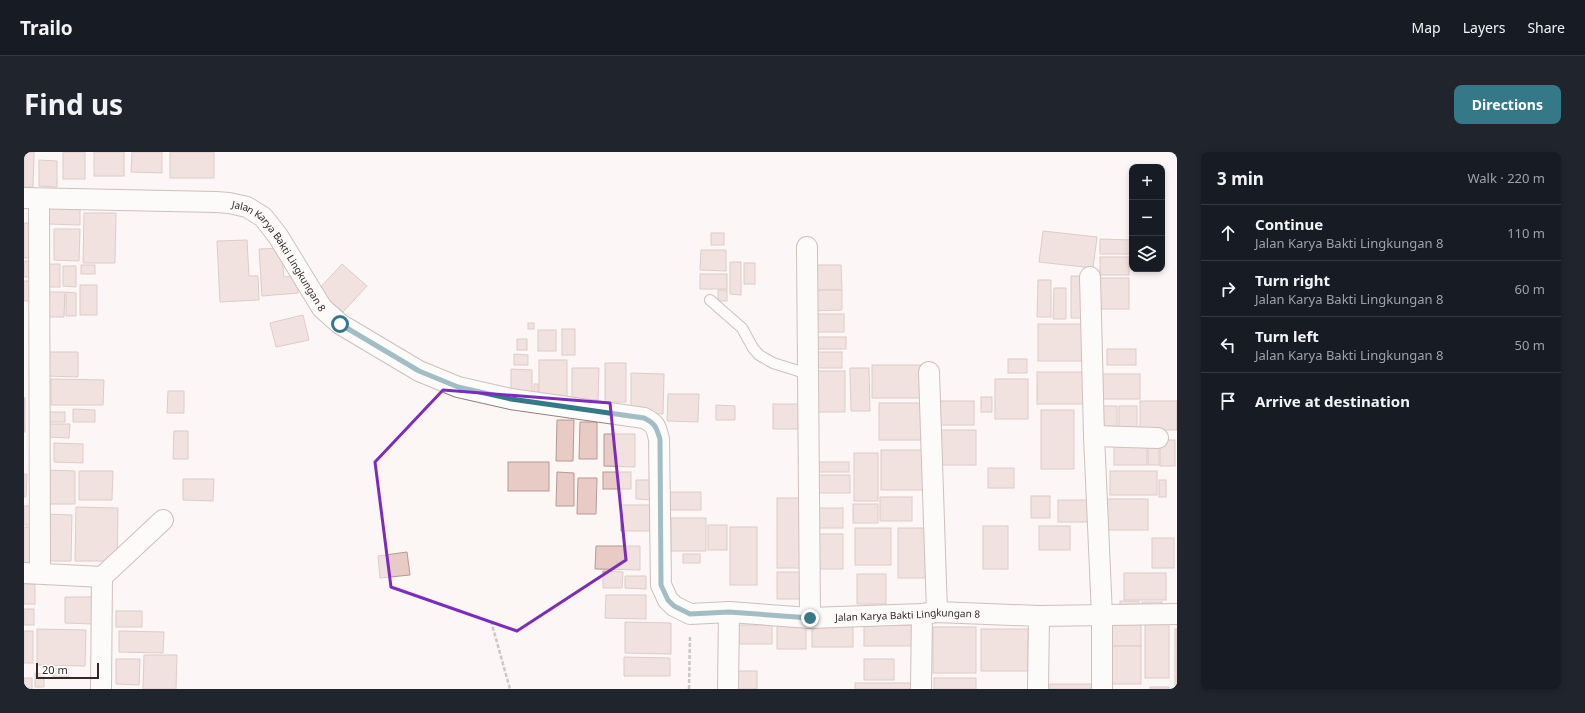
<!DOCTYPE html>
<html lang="en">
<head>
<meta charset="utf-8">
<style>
  :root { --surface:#171b24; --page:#20242c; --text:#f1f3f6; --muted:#9ea1a6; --line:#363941; --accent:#357988 }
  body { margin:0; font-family:"Noto Sans",sans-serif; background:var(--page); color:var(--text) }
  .controls { position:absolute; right:12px; top:12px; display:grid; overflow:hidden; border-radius:8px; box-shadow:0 2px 6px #0003 }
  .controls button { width:36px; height:36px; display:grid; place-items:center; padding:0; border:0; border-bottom:1px solid var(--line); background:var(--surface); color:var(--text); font:20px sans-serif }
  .scale { position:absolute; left:12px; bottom:10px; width:63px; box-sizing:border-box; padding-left:4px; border:2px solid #342926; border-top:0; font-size:11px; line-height:14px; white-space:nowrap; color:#342926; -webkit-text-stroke:3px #fff; paint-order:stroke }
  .stop { position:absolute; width:12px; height:12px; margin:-9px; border:3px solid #357988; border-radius:50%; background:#fff }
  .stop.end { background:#357988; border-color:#fff; box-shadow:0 1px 4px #0008 }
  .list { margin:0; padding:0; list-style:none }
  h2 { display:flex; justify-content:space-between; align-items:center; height:52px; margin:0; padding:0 16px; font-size:17px }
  h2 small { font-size:13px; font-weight:400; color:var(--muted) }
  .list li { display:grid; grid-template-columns:26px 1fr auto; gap:12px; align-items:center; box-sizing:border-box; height:56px; padding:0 16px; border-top:1px solid var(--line) }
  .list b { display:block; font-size:15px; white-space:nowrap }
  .list p { margin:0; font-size:13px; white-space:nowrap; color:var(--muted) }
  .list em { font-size:13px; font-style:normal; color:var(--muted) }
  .icon { flex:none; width:22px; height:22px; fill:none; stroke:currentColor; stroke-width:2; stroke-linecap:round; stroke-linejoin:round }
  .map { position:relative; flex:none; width:1153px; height:537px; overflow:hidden; border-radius:8px }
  header { display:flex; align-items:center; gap:24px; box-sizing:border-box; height:56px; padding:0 20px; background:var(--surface); border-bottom:1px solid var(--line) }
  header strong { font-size:19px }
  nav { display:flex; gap:22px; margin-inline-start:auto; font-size:14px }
  .intro { display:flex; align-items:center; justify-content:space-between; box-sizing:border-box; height:96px; padding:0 24px }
  h1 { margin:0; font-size:28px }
  .button { padding:10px 18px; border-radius:8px; background:var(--accent); color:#fff; font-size:14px; font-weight:700 }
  main { display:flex; gap:24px; padding:0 24px }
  aside { flex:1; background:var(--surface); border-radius:8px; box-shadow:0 2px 6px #0003 }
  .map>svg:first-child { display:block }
  .built { fill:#fee7e2 }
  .building { fill:#e7cbc4; stroke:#b59a94 }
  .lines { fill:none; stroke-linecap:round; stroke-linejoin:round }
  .service-casing { stroke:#987f78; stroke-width:12 }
  .minor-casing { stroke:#987f78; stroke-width:22 }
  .path { stroke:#978e8c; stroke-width:2.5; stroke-dasharray:4 2; stroke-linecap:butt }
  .service { stroke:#fff; stroke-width:10 }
  .minor { stroke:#fff; stroke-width:20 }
  .route { stroke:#357988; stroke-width:5 }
  .marked { fill:none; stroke:#7b2cbf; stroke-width:3; stroke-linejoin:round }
  .labels { text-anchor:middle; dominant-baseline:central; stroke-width:3; stroke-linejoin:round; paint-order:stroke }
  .street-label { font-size:10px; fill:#342926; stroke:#fff }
</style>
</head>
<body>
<header>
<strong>Trailo</strong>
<nav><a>Map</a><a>Layers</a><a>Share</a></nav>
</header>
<div class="intro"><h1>Find us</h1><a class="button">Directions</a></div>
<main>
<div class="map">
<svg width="1153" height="537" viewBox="0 0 1153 537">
  <rect width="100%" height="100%" fill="#fcf6f5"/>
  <polygon class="built" points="1150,470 1153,471 1153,537 1149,537"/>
  <g class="building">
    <polygon points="0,0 10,0 9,35 0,35"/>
    <rect x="39" y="0" width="22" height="27"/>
    <rect x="70" y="0" width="30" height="24"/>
    <polygon points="108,0 138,0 138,21 107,20"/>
    <rect x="146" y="0" width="44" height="26"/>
    <polygon points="15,8 33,9 33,35 15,34"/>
    <polygon points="25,55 56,56 56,73 25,72"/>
    <polygon points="60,61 92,61 91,111 59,111"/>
    <polygon points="0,71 9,71 8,106 0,106"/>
    <polygon points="30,77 56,77 55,109 30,108"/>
    <polygon points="1019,79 1073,85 1069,116 1015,110"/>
    <rect x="687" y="81" width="13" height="12"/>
    <polygon points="1076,87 1107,88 1107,102 1076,102"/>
    <polygon points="223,88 225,124 234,124 235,148 196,150 193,89"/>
    <polygon points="257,96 260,125 273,124 274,141 238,144 235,97"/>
    <polygon points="677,98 702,98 702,119 676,118"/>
    <rect x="1076" y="105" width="29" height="18"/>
    <rect x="0" y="109" width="9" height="16"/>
    <polygon points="706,110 717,110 717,143 706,142"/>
    <rect x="720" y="111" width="11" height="21"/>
    <rect x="21" y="112" width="15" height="23"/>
    <polygon points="318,112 343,134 319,160 294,138"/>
    <rect x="57" y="113" width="14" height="9"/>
    <polygon points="786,113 817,113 818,138 786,138"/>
    <polygon points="39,114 52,114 52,135 39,134"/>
    <rect x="676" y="122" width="27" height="15"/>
    <polygon points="1047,124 1064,124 1063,166 1047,166"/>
    <rect x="1075" y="126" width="30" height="31"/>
    <polygon points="1014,128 1027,128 1027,165 1013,165"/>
    <rect x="0" y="129" width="6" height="20"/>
    <rect x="56" y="133" width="17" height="30"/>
    <polygon points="1030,136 1042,136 1042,167 1029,167"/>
    <rect x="694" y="138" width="9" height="11"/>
    <polygon points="786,138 818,138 818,158 787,159"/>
    <polygon points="19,140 41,140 40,165 19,165"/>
    <polygon points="42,140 52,141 52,164 42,164"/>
    <rect x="787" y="162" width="33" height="18"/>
    <polygon points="279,163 285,188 252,195 246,171"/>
    <rect x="504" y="171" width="6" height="6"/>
    <rect x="1014" y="172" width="46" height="37"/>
    <rect x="538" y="177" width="13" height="26"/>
    <rect x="514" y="178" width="18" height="21"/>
    <rect x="787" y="185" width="35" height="12"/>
    <rect x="493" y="187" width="10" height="11"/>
    <rect x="1083" y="197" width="29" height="16"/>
    <polygon points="23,200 54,200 54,225 23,224"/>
    <rect x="789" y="200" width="29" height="16"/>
    <polygon points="490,202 504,203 504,213 490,213"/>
    <rect x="984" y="207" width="19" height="14"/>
    <rect x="515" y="208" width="28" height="39"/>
    <rect x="581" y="211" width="21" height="39"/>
    <rect x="848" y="213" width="50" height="33"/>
    <polygon points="548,216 575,216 574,248 548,248"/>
    <polygon points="826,216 845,216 846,259 827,259"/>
    <polygon points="487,217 508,218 508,242 487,242"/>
    <rect x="788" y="219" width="33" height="41"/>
    <rect x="1013" y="220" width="50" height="32"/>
    <polygon points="607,221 640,222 639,262 607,261"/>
    <rect x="1078" y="222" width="38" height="25"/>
    <polygon points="27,227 80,228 79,253 27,253"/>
    <rect x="971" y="227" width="33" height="40"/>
    <rect x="510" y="232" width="4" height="10"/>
    <polygon points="144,239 160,239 160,261 143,261"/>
    <polygon points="644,242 675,242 674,270 643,269"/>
    <rect x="957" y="245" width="11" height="15"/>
    <rect x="0" y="246" width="1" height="34"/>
    <rect x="909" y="249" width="41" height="24"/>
    <rect x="1116" y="249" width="37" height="29"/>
    <rect x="855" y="251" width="42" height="37"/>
    <rect x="749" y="252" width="27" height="25"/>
    <polygon points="692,253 711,254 711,268 692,268"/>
    <rect x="1076" y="254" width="17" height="24"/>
    <rect x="1095" y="254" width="18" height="24"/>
    <polygon points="49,257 71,258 71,270 49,270"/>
    <rect x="1017" y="258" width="33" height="59"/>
    <rect x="24" y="260" width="17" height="10"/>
    <polygon points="533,268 550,268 549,309 532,309"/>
    <polygon points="556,270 573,270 573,307 555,307"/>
    <polygon points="23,272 46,272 45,286 23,285"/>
    <rect x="910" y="278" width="42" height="35"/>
    <polygon points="150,279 164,279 164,307 149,307"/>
    <polygon points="580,282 611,282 611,315 580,314"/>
    <rect x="1124" y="288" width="11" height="25"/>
    <rect x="1136" y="288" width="15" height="26"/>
    <rect x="1090" y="289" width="33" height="24"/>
    <polygon points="30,291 59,292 59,311 30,310"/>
    <rect x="857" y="298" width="44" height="40"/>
    <rect x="830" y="301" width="24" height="48"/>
    <rect x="484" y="310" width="41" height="29"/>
    <rect x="786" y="310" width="39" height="10"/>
    <rect x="964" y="316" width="26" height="20"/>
    <polygon points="23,318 51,319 51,352 23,352"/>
    <polygon points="55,319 89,319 88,348 55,348"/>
    <rect x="1086" y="319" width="47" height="24"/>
    <polygon points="533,320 550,321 550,354 532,354"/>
    <rect x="579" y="320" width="28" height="17"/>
    <polygon points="0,322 3,322 2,345 0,345"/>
    <rect x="786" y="323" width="40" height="18"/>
    <polygon points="554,326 573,326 572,362 553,362"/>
    <polygon points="159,327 190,327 189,349 159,348"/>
    <polygon points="612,328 629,328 629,348 612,347"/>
    <rect x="1135" y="328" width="7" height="17"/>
    <rect x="645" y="340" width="32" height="18"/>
    <rect x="1007" y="344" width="19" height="22"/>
    <rect x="856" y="345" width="32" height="24"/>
    <rect x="753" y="346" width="24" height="70"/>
    <rect x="1083" y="347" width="41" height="31"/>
    <rect x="1034" y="348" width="32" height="22"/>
    <rect x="829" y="352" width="25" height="19"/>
    <polygon points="597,353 628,353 627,379 597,379"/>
    <rect x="0" y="354" width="11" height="19"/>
    <polygon points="52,355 94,356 93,409 51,409"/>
    <rect x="790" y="356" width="29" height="20"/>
    <polygon points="21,362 48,363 47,409 21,409"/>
    <rect x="647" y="366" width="35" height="33"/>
    <rect x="684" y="373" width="19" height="25"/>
    <rect x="959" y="374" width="25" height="43"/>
    <rect x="1015" y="374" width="31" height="24"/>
    <rect x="0" y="375" width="9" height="37"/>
    <rect x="706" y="375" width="27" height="58"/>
    <rect x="831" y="376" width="36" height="37"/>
    <rect x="874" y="376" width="28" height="50"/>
    <rect x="790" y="382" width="29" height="35"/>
    <rect x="1128" y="386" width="22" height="30"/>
    <polygon points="572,394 616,394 616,418 571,417"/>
    <polygon points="383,400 386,423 356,426 354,404"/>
    <rect x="659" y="402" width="17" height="9"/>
    <polygon points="579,419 599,420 598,436 579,436"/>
    <rect x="753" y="420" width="26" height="27"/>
    <rect x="1100" y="421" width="42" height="27"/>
    <rect x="833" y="422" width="29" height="30"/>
    <polygon points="601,424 622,424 622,437 601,436"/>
    <rect x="0" y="432" width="11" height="20"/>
    <polygon points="582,443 622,443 622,467 581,466"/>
    <polygon points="41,445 70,445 69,472 41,471"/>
    <rect x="1096" y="449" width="19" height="10"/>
    <rect x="1118" y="450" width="20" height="6"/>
    <rect x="0" y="457" width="10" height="16"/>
    <rect x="92" y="459" width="26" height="16"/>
    <rect x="788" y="468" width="41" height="27"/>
    <rect x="1087" y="468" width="30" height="26"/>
    <polygon points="601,470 647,471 647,502 601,501"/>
    <rect x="753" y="471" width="29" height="26"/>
    <rect x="1121" y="472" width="24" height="54"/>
    <rect x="714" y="473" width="34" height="19"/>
    <rect x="840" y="473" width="50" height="21"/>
    <rect x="909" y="475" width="43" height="46"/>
    <polygon points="13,477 62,478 61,514 13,513"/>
    <rect x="957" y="477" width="47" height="42"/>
    <rect x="1151" y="477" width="2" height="59"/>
    <rect x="0" y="479" width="9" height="32"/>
    <polygon points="95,479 140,480 139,501 95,500"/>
    <rect x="1087" y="494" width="30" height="38"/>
    <polygon points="120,503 153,503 152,537 119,537"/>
    <polygon points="600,505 646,506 646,524 600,524"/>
    <polygon points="92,507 116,507 115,533 92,532"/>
    <rect x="840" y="507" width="30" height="21"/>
    <polygon points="28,516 44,516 44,525 29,525"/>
    <rect x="709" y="519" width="24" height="18"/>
    <polygon points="11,521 20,522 20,535 11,535"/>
    <rect x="0" y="526" width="8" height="11"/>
    <rect x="910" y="526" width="42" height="11"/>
    <rect x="831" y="531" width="56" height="6"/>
    <rect x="1026" y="532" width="42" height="5"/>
    <rect x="1126" y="535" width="19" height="2"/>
  </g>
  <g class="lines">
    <g class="service-casing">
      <polyline id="service" points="686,148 718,176 729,196 735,203 749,211 784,222"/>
    </g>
    <g class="minor-casing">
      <g id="minor">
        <path id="s1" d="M0,46L192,50L205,51L223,55L239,65L254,84L298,156L316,172L395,219L434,235L487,247L620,266C632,272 632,275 635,287L637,433L644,448L650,454L666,462L705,460L786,466L898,462L913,460L1015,464L1153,462"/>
        <polyline points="15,47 16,420"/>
        <polyline points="783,95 786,466"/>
        <polyline points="1066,125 1070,284 1078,463 1078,537"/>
        <polyline points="905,220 913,460"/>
        <polyline points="1070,284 1134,286"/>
        <polyline points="0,421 78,425"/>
        <polyline points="77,537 78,425 139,368"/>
        <polyline points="704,537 705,460"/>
        <polyline points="897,537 898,462"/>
        <polyline points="1014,537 1015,464"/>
      </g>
    </g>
    <g class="path">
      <polyline points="467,469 486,537"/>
      <polyline points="665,537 666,483"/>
    </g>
    <use href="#service" class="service"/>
    <use href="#minor" class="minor"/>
  </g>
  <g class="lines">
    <path class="route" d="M316,172L395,219L434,235L487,247L620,266C632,272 632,275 636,287L637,433L644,448L650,454L666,462L705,460L786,466"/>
  </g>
  <path d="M0 0H1153V537H0ZM419,238L586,251L602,408L493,479L367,435L351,310Z" fill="#fcf6f5" fill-opacity=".55" fill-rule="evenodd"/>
  <path class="marked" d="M419,238L586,251L602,408L493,479L367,435L351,310Z"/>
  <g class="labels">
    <g class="street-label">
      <text stroke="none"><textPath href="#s1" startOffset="281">Jalan Karya Bakti Lingkungan 8</textPath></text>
      <text stroke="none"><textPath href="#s1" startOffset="1132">Jalan Karya Bakti Lingkungan 8</textPath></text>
    </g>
  </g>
</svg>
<div class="controls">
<button>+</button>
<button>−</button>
<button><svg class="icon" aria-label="layers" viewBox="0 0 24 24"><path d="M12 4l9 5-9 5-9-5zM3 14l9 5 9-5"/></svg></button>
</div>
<div class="scale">20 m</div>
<div class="stop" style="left:316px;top:172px"></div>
<div class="stop end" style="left:786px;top:466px"></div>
</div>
<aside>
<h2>3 min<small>Walk · 220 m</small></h2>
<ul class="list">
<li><svg class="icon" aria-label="ahead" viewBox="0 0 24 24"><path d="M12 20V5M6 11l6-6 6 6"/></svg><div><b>Continue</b><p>Jalan Karya Bakti Lingkungan 8</p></div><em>110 m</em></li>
<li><svg class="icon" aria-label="right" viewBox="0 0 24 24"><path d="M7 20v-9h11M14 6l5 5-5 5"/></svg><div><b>Turn right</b><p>Jalan Karya Bakti Lingkungan 8</p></div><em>60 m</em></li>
<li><svg class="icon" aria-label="left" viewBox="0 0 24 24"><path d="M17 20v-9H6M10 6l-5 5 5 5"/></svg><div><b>Turn left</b><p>Jalan Karya Bakti Lingkungan 8</p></div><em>50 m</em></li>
<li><svg class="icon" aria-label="arrive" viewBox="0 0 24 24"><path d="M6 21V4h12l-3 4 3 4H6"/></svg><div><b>Arrive at destination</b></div></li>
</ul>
</aside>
</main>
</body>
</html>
